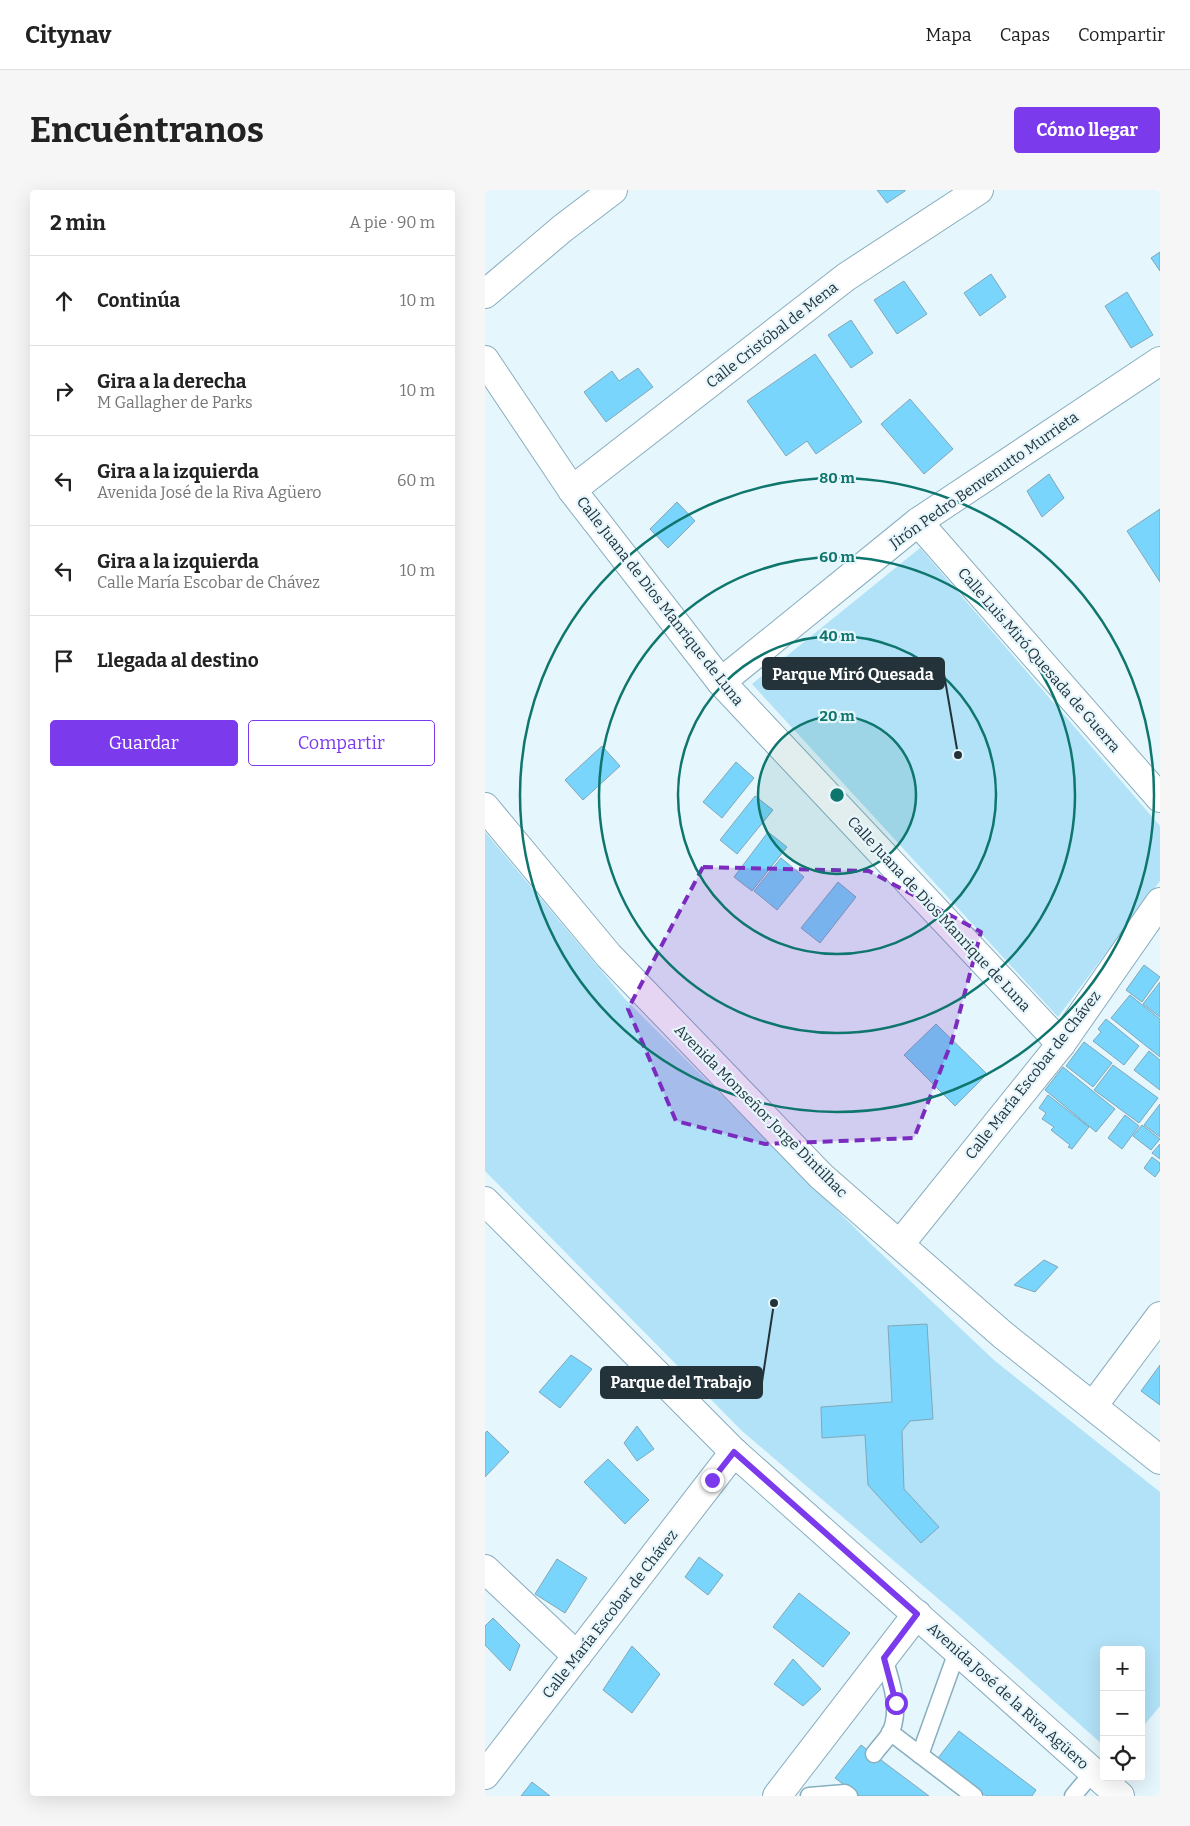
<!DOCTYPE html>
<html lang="es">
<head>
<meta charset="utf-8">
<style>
  :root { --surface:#fff; --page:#f6f6f6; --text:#222; --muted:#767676; --line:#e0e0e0; --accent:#7c3aed }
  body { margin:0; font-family:Bitter,serif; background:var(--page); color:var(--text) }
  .controls { position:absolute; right:15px; bottom:15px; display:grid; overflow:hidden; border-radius:5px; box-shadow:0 5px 20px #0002 }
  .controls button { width:45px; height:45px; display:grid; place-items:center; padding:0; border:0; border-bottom:1px solid var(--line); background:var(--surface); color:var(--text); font:25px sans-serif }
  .stop { position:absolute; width:15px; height:15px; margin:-11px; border:4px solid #7c3aed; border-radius:50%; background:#fff }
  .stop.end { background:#7c3aed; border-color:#fff; box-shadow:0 1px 5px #0008 }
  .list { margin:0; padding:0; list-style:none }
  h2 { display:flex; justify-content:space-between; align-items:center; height:65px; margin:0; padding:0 20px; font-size:21px }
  h2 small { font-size:16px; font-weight:400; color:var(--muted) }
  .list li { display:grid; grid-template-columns:32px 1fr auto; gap:15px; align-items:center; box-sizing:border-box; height:90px; padding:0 20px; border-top:1px solid var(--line) }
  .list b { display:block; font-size:19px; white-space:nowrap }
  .list p { margin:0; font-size:16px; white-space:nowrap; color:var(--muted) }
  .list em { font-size:16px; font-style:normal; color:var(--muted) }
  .actions { display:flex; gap:10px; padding:15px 20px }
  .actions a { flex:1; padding:11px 0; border:1px solid var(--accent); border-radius:5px; text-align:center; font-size:18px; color:var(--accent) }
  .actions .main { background:var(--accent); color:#fff }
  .icon { flex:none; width:28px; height:28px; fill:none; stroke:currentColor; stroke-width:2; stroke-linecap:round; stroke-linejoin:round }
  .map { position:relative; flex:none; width:675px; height:1606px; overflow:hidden; border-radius:5px }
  header { display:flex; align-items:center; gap:30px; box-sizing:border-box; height:70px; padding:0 25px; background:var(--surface); border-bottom:1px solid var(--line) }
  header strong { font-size:24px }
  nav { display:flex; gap:28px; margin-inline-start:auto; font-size:18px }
  .intro { display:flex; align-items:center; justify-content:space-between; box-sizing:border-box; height:120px; padding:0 30px }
  h1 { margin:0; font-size:35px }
  .button { padding:12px 22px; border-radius:5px; background:var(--accent); color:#fff; font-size:18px; font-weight:700 }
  main { display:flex; gap:30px; padding:0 30px }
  aside { flex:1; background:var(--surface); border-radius:5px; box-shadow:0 5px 20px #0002 }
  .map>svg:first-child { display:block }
  .green { fill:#b1e2f7 }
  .building { fill:#79d5fb; stroke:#81a7b8 }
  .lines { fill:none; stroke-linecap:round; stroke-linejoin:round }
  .service-casing { stroke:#88aebf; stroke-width:19 }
  .minor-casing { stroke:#88aebf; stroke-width:30 }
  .tertiary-casing { stroke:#88aebf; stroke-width:30 }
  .service { stroke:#fff; stroke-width:16 }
  .minor { stroke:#fff; stroke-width:28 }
  .tertiary { stroke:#fff; stroke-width:28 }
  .route { stroke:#7c3aed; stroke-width:6 }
  .marked { fill:#7b2cbf; fill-opacity:0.2; stroke:#7b2cbf; stroke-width:4; stroke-dasharray:10 6; stroke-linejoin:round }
  .ring { fill:none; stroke:#0f766e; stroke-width:2.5 }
  .labels { text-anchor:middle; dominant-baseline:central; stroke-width:4.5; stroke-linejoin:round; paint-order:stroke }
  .street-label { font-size:15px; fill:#24333a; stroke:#e6f6fd }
  .centre { fill:#0f766e; stroke:#e6f6fd; stroke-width:2.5 }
  .ring-label { font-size:15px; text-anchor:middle; font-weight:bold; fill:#0f766e; stroke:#e6f6fd; stroke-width:4.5; stroke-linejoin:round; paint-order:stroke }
  .leader { fill:none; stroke:#24333a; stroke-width:2 }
  .callout-dot { fill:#24333a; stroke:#e6f6fd; stroke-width:2 }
  .callout { fill:#24333a; stroke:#24333a; stroke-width:2 }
  .callout-label { font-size:16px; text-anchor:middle; font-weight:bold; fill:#fff }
</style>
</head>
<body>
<header>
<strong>Citynav</strong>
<nav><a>Mapa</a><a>Capas</a><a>Compartir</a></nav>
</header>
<div class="intro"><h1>Encuéntranos</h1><a class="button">Cómo llegar</a></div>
<main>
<aside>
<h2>2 min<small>A pie · 90 m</small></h2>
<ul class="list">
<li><svg class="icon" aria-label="ahead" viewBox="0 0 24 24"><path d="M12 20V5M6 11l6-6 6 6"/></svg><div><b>Continúa</b></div><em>10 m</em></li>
<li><svg class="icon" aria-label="right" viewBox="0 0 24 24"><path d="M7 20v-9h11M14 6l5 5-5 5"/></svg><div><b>Gira a la derecha</b><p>M Gallagher de Parks</p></div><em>10 m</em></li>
<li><svg class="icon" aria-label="left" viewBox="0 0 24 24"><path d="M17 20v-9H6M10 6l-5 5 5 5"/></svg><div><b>Gira a la izquierda</b><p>Avenida José de la Riva Agüero</p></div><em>60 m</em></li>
<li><svg class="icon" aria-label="left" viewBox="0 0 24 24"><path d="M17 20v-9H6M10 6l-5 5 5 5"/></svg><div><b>Gira a la izquierda</b><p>Calle María Escobar de Chávez</p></div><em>10 m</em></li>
<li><svg class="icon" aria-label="arrive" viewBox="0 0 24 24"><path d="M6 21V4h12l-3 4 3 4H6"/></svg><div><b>Llegada al destino</b></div></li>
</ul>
<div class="actions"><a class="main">Guardar</a><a>Compartir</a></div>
</aside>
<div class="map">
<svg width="675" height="1606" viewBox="0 0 675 1606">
  <rect width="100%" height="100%" fill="#e6f6fd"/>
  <g class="green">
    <polygon points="435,358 675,636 675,691 573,827 267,494"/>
    <polygon points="0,642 140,809 386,1054 510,1171 675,1302 675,1516 656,1539 656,1460 619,1460 619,1556 477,1429 257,1241 0,981"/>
  </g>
  <g class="building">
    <polygon points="392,0 420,0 420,1 402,13"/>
    <polygon points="675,62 675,81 666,68"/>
    <polygon points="506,84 521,107 495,126 479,103"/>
    <polygon points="419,91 442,124 412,144 389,110"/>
    <polygon points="642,102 668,145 646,158 620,116"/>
    <polygon points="366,130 388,163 366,178 343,145"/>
    <polygon points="330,164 377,232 331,264 322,251 301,266 262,211"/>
    <polygon points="153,178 168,197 121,232 99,202 127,181 134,191"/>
    <polygon points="425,209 468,259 439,284 396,234"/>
    <polygon points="564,284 579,308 557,327 542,301"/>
    <polygon points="192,312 210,331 183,358 165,339"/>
    <polygon points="675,319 675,392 642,341"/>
    <polygon points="117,556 135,576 98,610 80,590"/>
    <polygon points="251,572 269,588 237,628 218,612"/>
    <polygon points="270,606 288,620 252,664 235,650"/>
    <polygon points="283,642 302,657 267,701 249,687"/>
    <polygon points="296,668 319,687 292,720 269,701"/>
    <polygon points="353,692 371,707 335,753 316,738"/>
    <polygon points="659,775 675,787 657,812 641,800"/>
    <polygon points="675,792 675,827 658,814"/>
    <polygon points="645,805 675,829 675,867 626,828"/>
    <polygon points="621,829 654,856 639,875 608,851 616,842 613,839"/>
    <polygon points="451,834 502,884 470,916 419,865"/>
    <polygon points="599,852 627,873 608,897 581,876"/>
    <polygon points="664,861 675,870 675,900 649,880"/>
    <polygon points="628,875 673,908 654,933 609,900"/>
    <polygon points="578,877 630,919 611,942 560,900"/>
    <polygon points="563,905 604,937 587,959 583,957 585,955 566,940 569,937 557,929 561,923 554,918"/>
    <polygon points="675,914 675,947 659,935"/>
    <polygon points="640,925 654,936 637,959 623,948"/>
    <polygon points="657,935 675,949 666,960 648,946"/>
    <polygon points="675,954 675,969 667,963"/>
    <polygon points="667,967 675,973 675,980 670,987 659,978"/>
    <polygon points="559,1070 573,1077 550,1102 529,1095"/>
    <polygon points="442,1134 448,1229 425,1231 417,1241 419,1299 454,1337 436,1353 383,1295 380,1245 337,1248 336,1217 407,1212 403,1136"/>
    <polygon points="86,1165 107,1179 75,1218 54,1202"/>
    <polygon points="675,1175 675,1215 656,1201"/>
    <polygon points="152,1236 169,1259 152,1271 139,1253"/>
    <polygon points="2,1241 24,1262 0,1287 0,1243"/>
    <polygon points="123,1269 164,1310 140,1334 99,1292"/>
    <polygon points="214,1367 238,1385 223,1405 200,1387"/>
    <polygon points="72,1369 102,1388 80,1423 50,1404"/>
    <polygon points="314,1403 365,1443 338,1477 288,1437"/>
    <polygon points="8,1428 35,1455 25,1481 0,1455 0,1436"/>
    <polygon points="147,1456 175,1484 147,1523 118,1500"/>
    <polygon points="308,1469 336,1499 318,1516 289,1494"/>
    <polygon points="474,1541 551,1600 547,1606 501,1606 453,1568"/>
    <polygon points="376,1555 444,1606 374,1606 350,1588"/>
    <polygon points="47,1592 65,1606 36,1606"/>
  </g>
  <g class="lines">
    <g class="service-casing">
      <g id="service">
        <polyline points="405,1542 489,1606"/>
        <path d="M389,1564C394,1557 402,1549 406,1542C416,1517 406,1492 399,1468"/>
        <polyline points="435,1565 473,1459"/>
        <polyline points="324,1606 360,1603 364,1606"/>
        <polyline points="588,1606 608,1582"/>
      </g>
    </g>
    <g class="minor-casing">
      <g id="minor">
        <polyline points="0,170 87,300 236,492 576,854"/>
        <polyline points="87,300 361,87 494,0"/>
        <polyline points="433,332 675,608"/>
        <polyline points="236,492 433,332 675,171"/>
        <polyline points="0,617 124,766 336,986 518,1145 675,1270"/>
        <polyline points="0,1011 249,1262 635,1606"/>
        <polyline points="415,1054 576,854 675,712"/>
        <polyline points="608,1216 675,1126"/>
        <polyline points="0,1379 92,1466"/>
        <polyline points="0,1585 249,1262"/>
        <polyline points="292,1606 432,1424"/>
      </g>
    </g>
    <g class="tertiary-casing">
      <polyline id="tertiary" points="0,104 78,38 128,0"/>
    </g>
    <use href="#service" class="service"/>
    <use href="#minor" class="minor"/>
    <use href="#tertiary" class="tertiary"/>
  </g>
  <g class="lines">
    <polyline class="route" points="227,1290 249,1262 432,1424 399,1468 411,1513"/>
  </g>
  <path class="marked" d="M218,677L384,681L496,742L467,851L429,948L280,954L191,931L143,819Z"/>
  <circle cx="352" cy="605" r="79" fill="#0f766e" fill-opacity=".12"/>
  <g class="ring">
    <circle cx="352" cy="605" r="79"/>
    <circle cx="352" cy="605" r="159"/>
    <circle cx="352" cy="605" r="238"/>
    <circle cx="352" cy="605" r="317"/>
  </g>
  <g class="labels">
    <g class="street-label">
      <text transform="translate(287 145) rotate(-38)">Calle Cristóbal de Mena</text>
      <text transform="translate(499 290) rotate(-35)">Jirón Pedro Benvenutto Murrieta</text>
      <text transform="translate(175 411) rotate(52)">Calle Juana de Dios Manrique de Luna</text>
      <text transform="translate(554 470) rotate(49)">Calle Luis Miró Quesada de Guerra</text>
      <text transform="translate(454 724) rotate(47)">Calle Juana de Dios Manrique de Luna</text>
      <text transform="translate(548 885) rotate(-52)">Calle María Escobar de Chávez</text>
      <text transform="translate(276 921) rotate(45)">Avenida Monseñor Jorge Dintilhac</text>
      <text transform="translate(125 1424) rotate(-52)">Calle María Escobar de Chávez</text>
      <text transform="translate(523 1506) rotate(42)">Avenida José de la Riva Agüero</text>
    </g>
  </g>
  <circle cx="352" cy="605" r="8" class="centre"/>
  <g class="ring-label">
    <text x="352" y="293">80 m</text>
    <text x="352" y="372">60 m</text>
    <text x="352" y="451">40 m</text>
    <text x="352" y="531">20 m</text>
  </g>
  <path class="leader" d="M473 565L459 484M289 1113L277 1192"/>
  <g class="callout-dot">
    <circle cx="473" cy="565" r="5"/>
    <circle cx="289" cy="1113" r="5"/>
  </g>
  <g class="callout">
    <rect x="278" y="468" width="181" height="31" rx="5"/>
    <rect x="116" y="1177" width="161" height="31" rx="5"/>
  </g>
  <g class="callout-label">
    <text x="368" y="490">Parque Miró Quesada</text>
    <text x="196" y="1198">Parque del Trabajo</text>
  </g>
</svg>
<div class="controls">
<button>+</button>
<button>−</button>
<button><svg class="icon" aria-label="locate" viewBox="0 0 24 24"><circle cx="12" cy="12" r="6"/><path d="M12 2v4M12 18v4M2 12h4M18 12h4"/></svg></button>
</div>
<div class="stop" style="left:411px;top:1513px"></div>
<div class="stop end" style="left:227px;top:1290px"></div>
</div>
</main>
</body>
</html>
